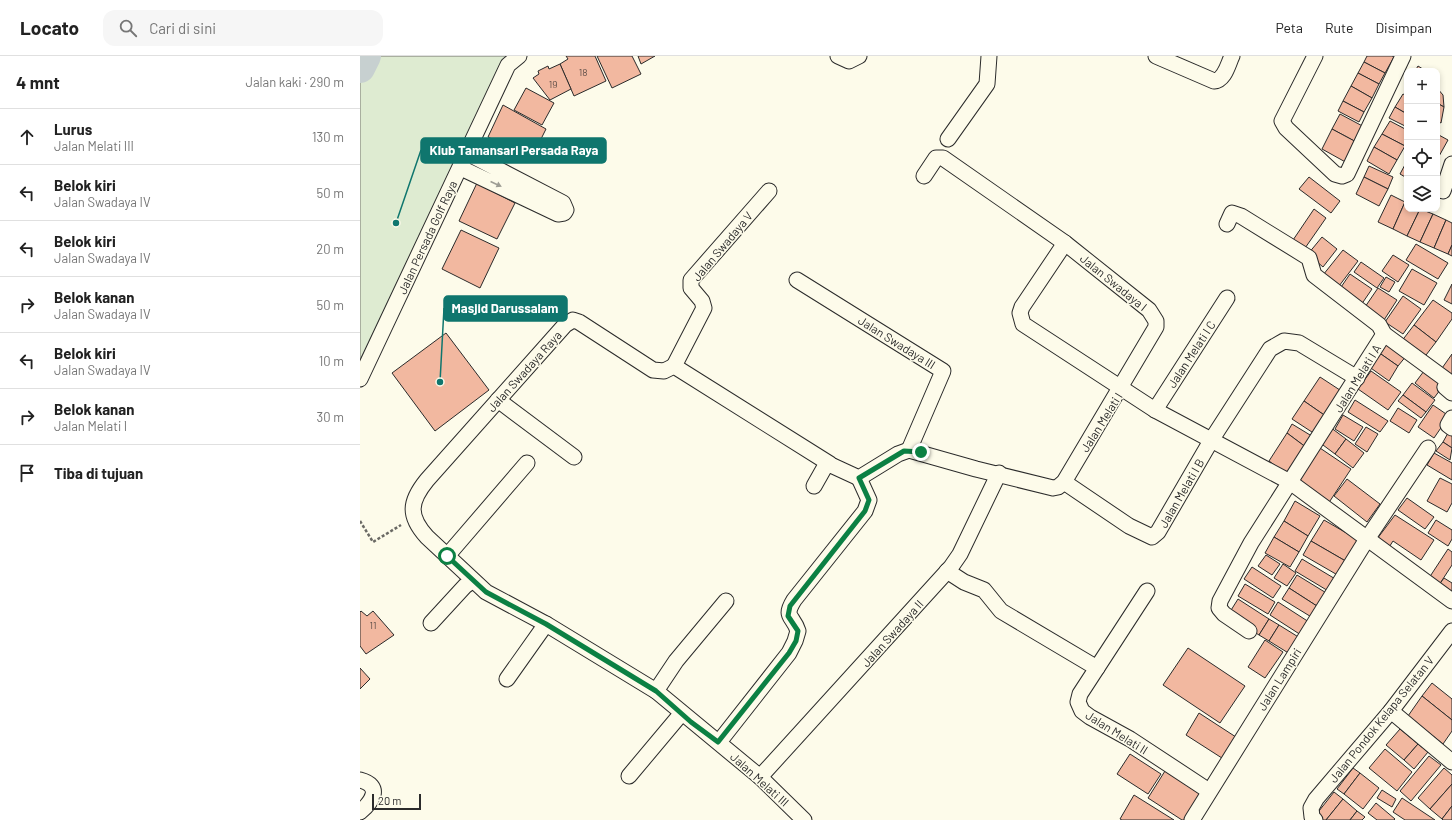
<!DOCTYPE html>
<html lang="id">
<head>
<meta charset="utf-8">
<style>
  :root { --surface:#fff; --page:#f6f6f6; --text:#222; --muted:#767676; --line:#e0e0e0 }
  body { margin:0; font-family:Barlow,sans-serif; background:var(--page); color:var(--text) }
  .controls { position:absolute; right:12px; top:12px; display:grid; overflow:hidden; border-radius:8px; box-shadow:0 2px 6px #0003 }
  .controls button { width:36px; height:36px; display:grid; place-items:center; padding:0; border:0; border-bottom:1px solid var(--line); background:var(--surface); color:var(--text); font:20px sans-serif }
  .scale { position:absolute; left:12px; bottom:10px; width:49px; box-sizing:border-box; padding-left:4px; border:2px solid #2b2b2b; border-top:0; font-size:11px; line-height:14px; white-space:nowrap; color:#2b2b2b; -webkit-text-stroke:3px #fdfbea; paint-order:stroke }
  .stop { position:absolute; width:12px; height:12px; margin:-9px; border:3px solid #0b8043; border-radius:50%; background:#fff }
  .stop.end { background:#0b8043; border-color:#fff; box-shadow:0 1px 4px #0008 }
  .list { margin:0; padding:0; list-style:none }
  h2 { display:flex; justify-content:space-between; align-items:center; height:52px; margin:0; padding:0 16px; font-size:17px }
  h2 small { font-size:13px; font-weight:400; color:var(--muted) }
  .list li { display:grid; grid-template-columns:26px 1fr auto; gap:12px; align-items:center; box-sizing:border-box; height:56px; padding:0 16px; border-top:1px solid var(--line) }
  .list b { display:block; font-size:15px; white-space:nowrap }
  .list p { margin:0; font-size:13px; white-space:nowrap; color:var(--muted) }
  .list em { font-size:13px; font-style:normal; color:var(--muted) }
  .icon { flex:none; width:22px; height:22px; fill:none; stroke:currentColor; stroke-width:2; stroke-linecap:round; stroke-linejoin:round }
  .map { position:relative; flex:none; width:1092px; height:764px; overflow:hidden }
  header { display:flex; align-items:center; gap:24px; box-sizing:border-box; height:56px; padding:0 20px; background:var(--surface); border-bottom:1px solid var(--line) }
  header strong { font-size:19px }
  nav { display:flex; gap:22px; margin-inline-start:auto; font-size:14px }
  .search { width:280px; height:36px; background:var(--page); display:flex; align-items:center; gap:10px; box-sizing:border-box; padding:0 14px; border-radius:12px; color:var(--muted); font-size:15px }
  main { display:flex }
  aside { flex:1; background:var(--surface) }
  .map>svg:first-child { display:block }
  .green { fill:#deebd1; stroke:#74746e }
  .lines { fill:none; stroke-linecap:round; stroke-linejoin:round }
  .river { stroke:#c7d0d0; stroke-width:30 }
  .building { fill:#f2b8a0; stroke:#2b2b2b }
  .minor-casing { stroke:#2b2b2b; stroke-width:17 }
  .path { stroke:#6a6964; stroke-width:2.5; stroke-dasharray:3 2; stroke-linecap:butt }
  .minor { stroke:#fdfbea; stroke-width:15 }
  .oneway { fill:#9e9d94 }
  .route { stroke:#0b8043; stroke-width:5 }
  .labels { text-anchor:middle; dominant-baseline:central; stroke-width:3; stroke-linejoin:round; paint-order:stroke }
  .number-label { font-size:10px; fill:#5d4e48 }
  .street-label { font-size:12px; fill:#2b2b2b; stroke:#fdfbea }
  .leader { fill:none; stroke:#0f766e; stroke-width:1.5 }
  .callout-dot { fill:#0f766e; stroke:#fdfbea; stroke-width:1.5 }
  .callout { fill:#0f766e; stroke:#0f766e; stroke-width:1.5 }
  .callout-label { font-size:13px; text-anchor:middle; font-weight:bold; fill:#fff }
</style>
</head>
<body>
<header>
<strong>Locato</strong>
<div class="search"><svg class="icon" aria-label="search" viewBox="0 0 24 24"><circle cx="10" cy="10" r="6"/><path d="M15 15l6 6"/></svg>Cari di sini</div>
<nav><a>Peta</a><a>Rute</a><a>Disimpan</a></nav>
</header>
<main>
<aside>
<h2>4 mnt<small>Jalan kaki · 290 m</small></h2>
<ul class="list">
<li><svg class="icon" aria-label="ahead" viewBox="0 0 24 24"><path d="M12 20V5M6 11l6-6 6 6"/></svg><div><b>Lurus</b><p>Jalan Melati III</p></div><em>130 m</em></li>
<li><svg class="icon" aria-label="left" viewBox="0 0 24 24"><path d="M17 20v-9H6M10 6l-5 5 5 5"/></svg><div><b>Belok kiri</b><p>Jalan Swadaya IV</p></div><em>50 m</em></li>
<li><svg class="icon" aria-label="left" viewBox="0 0 24 24"><path d="M17 20v-9H6M10 6l-5 5 5 5"/></svg><div><b>Belok kiri</b><p>Jalan Swadaya IV</p></div><em>20 m</em></li>
<li><svg class="icon" aria-label="right" viewBox="0 0 24 24"><path d="M7 20v-9h11M14 6l5 5-5 5"/></svg><div><b>Belok kanan</b><p>Jalan Swadaya IV</p></div><em>50 m</em></li>
<li><svg class="icon" aria-label="left" viewBox="0 0 24 24"><path d="M17 20v-9H6M10 6l-5 5 5 5"/></svg><div><b>Belok kiri</b><p>Jalan Swadaya IV</p></div><em>10 m</em></li>
<li><svg class="icon" aria-label="right" viewBox="0 0 24 24"><path d="M7 20v-9h11M14 6l5 5-5 5"/></svg><div><b>Belok kanan</b><p>Jalan Melati I</p></div><em>30 m</em></li>
<li><svg class="icon" aria-label="arrive" viewBox="0 0 24 24"><path d="M6 21V4h12l-3 4 3 4H6"/></svg><div><b>Tiba di tujuan</b></div></li>
</ul>
</aside>
<div class="map">
<svg width="1092" height="764" viewBox="0 0 1092 764">
  <rect width="100%" height="100%" fill="#fdfbea"/>
  <polygon class="green" points="6,0 149,0 0,321 0,12"/>
  <g class="lines">
    <polyline class="river" points="0,12 6,0"/>
  </g>
  <g class="building">
    <polygon points="206,0 235,0 246,25 214,40 200,8 208,3"/>
    <polygon points="237,0 272,0 281,18 252,32"/>
    <polygon points="278,0 295,0 281,8"/>
    <polygon points="1007,0 1032,0 1034,1 1025,17 1004,6"/>
    <polygon points="1004,6 1025,17 1019,28 998,17"/>
    <polygon points="200,8 211,33 190,44 173,22 179,18 178,15 188,10 189,13"/>
    <polygon points="1058,10 1066,15 1055,15"/>
    <polygon points="998,17 1019,28 1012,42 991,30"/>
    <polygon points="991,30 1012,42 1004,56 983,45"/>
    <polygon points="166,32 194,47 182,69 154,54"/>
    <polygon points="1077,32 1083,39 1084,51 1077,47"/>
    <polygon points="1043,38 1047,40 1047,58 1035,51"/>
    <polygon points="983,45 1004,56 999,66 978,55"/>
    <polygon points="1077,47 1084,51 1081,67 1077,65"/>
    <polygon points="143,49 186,73 171,103 128,81"/>
    <polygon points="1035,51 1047,58 1047,71 1029,62"/>
    <polygon points="980,58 1008,73 1000,88 972,73"/>
    <polygon points="1030,65 1047,74 1047,86 1045,90 1022,78"/>
    <polygon points="972,73 1000,88 989,108 962,93"/>
    <polygon points="1022,78 1045,90 1037,104 1014,91"/>
    <polygon points="1077,78 1088,84 1078,102 1077,102"/>
    <polygon points="1014,91 1037,104 1029,118 1007,105"/>
    <polygon points="1047,105 1047,122 1040,118"/>
    <polygon points="1009,110 1033,121 1028,133 1004,121"/>
    <polygon points="949,121 980,145 971,157 939,133"/>
    <polygon points="1004,121 1028,133 1019,150 996,138"/>
    <polygon points="117,127 155,147 137,183 99,165"/>
    <polygon points="1031,139 1045,146 1033,173 1018,166"/>
    <polygon points="1045,146 1047,146 1047,153 1060,153 1047,180 1033,173"/>
    <polygon points="954,153 966,162 943,195 931,187"/>
    <polygon points="1060,153 1073,158 1060,186 1047,180"/>
    <polygon points="1073,158 1086,164 1074,192 1060,186"/>
    <polygon points="1086,164 1092,167 1092,189 1088,198 1074,192"/>
    <polygon points="101,174 139,192 120,232 82,213"/>
    <polygon points="962,181 977,193 963,211 948,198"/>
    <polygon points="1056,188 1088,207 1078,223 1046,204"/>
    <polygon points="1092,189 1092,200 1088,198"/>
    <polygon points="983,194 998,205 979,230 963,219"/>
    <polygon points="1033,199 1049,209 1038,226 1022,215"/>
    <polygon points="1001,206 1024,222 1017,232 994,216"/>
    <polygon points="1052,213 1077,227 1064,249 1039,235"/>
    <polygon points="990,218 1012,233 1001,249 979,234"/>
    <polygon points="1026,221 1035,226 1029,236 1020,231"/>
    <polygon points="1092,228 1092,248 1084,244"/>
    <polygon points="1018,232 1037,244 1024,264 1005,251"/>
    <polygon points="1043,240 1061,253 1043,278 1025,266"/>
    <polygon points="1073,244 1092,257 1092,263 1076,286 1054,269"/>
    <polygon points="1054,269 1076,286 1063,303 1041,286"/>
    <polygon points="86,277 129,334 75,375 32,317"/>
    <polygon points="1026,284 1047,299 1038,310 1018,296"/>
    <polygon points="1018,296 1038,310 1029,325 1008,310"/>
    <polygon points="1092,298 1092,320 1080,315"/>
    <polygon points="1067,311 1086,326 1074,342 1055,327"/>
    <polygon points="1011,315 1041,336 1028,354 998,333"/>
    <polygon points="960,321 986,338 970,363 944,345"/>
    <polygon points="1052,327 1075,344 1066,356 1043,339"/>
    <polygon points="1043,339 1066,356 1061,362 1038,345"/>
    <polygon points="995,344 1028,365 1020,376 988,356"/>
    <polygon points="944,345 970,363 958,380 932,363"/>
    <polygon points="1073,349 1089,360 1074,382 1058,371"/>
    <polygon points="1038,352 1057,364 1049,377 1030,365"/>
    <polygon points="983,359 1003,371 994,385 975,373"/>
    <polygon points="932,368 955,382 947,392 927,377"/>
    <polygon points="970,371 986,383 975,398 959,386"/>
    <polygon points="1006,371 1018,378 1007,396 995,388"/>
    <polygon points="927,377 947,392 928,419 909,405"/>
    <polygon points="1088,377 1092,379 1092,392 1083,386"/>
    <polygon points="986,383 1004,397 993,412 975,398"/>
    <polygon points="1083,386 1092,392 1090,404 1076,395"/>
    <polygon points="957,390 991,413 968,448 934,425"/>
    <polygon points="1074,397 1092,407 1092,424 1067,409"/>
    <polygon points="1080,422 1092,428 1092,447 1087,456 1067,445"/>
    <polygon points="987,423 1020,448 1007,466 974,440"/>
    <polygon points="1047,442 1074,461 1065,473 1038,454"/>
    <polygon points="935,445 960,460 948,480 924,465"/>
    <polygon points="1035,459 1074,484 1061,504 1033,485 1026,496 1014,487"/>
    <polygon points="964,464 1002,486 989,507 951,485"/>
    <polygon points="1076,464 1092,474 1092,483 1088,490 1068,477"/>
    <polygon points="924,465 948,480 939,496 914,481"/>
    <polygon points="914,481 939,496 930,511 905,497"/>
    <polygon points="951,485 989,507 981,521 943,499"/>
    <polygon points="1088,493 1092,496 1092,509 1079,529 1069,522"/>
    <polygon points="906,499 920,508 912,519 898,510"/>
    <polygon points="942,503 977,524 970,536 935,515"/>
    <polygon points="923,508 936,517 927,530 914,522"/>
    <polygon points="892,511 921,530 913,542 884,523"/>
    <polygon points="937,519 968,538 960,552 929,532"/>
    <polygon points="1084,522 1092,527 1092,543 1076,533"/>
    <polygon points="885,528 915,546 908,558 878,540"/>
    <polygon points="929,532 960,552 953,562 922,543"/>
    <polygon points="878,543 909,563 899,579 868,559"/>
    <polygon points="918,546 949,566 941,579 910,559"/>
    <polygon points="1,555 7,560 13,555 34,579 6,598 0,590 0,556"/>
    <polygon points="909,563 919,569 909,585 899,579"/>
    <polygon points="919,569 940,582 930,598 909,585"/>
    <polygon points="905,584 923,596 905,622 888,611"/>
    <polygon points="828,592 885,630 860,667 803,629"/>
    <polygon points="0,612 10,623 0,633"/>
    <polygon points="1072,627 1092,643 1092,664 1062,640"/>
    <polygon points="1062,640 1092,664 1092,675 1083,688 1048,660"/>
    <polygon points="839,657 879,683 865,704 826,679"/>
    <polygon points="1040,673 1058,688 1044,704 1026,689"/>
    <polygon points="1058,688 1068,696 1054,713 1044,704"/>
    <polygon points="1025,693 1052,716 1037,735 1009,712"/>
    <polygon points="770,698 801,718 788,738 757,718"/>
    <polygon points="1069,700 1081,709 1051,745 1040,735"/>
    <polygon points="993,712 1000,717 984,738 977,733"/>
    <polygon points="1084,712 1092,719 1092,728 1070,753 1058,742"/>
    <polygon points="805,715 843,740 828,764 822,764 788,742"/>
    <polygon points="1000,717 1019,732 1003,753 984,738"/>
    <polygon points="1092,728 1092,750 1082,763 1070,753"/>
    <polygon points="1022,734 1036,743 1032,751 1017,742"/>
    <polygon points="974,736 983,743 966,764 961,764 955,760"/>
    <polygon points="774,739 814,764 762,764 760,763"/>
    <polygon points="1042,742 1075,764 1045,764 1033,756"/>
    <polygon points="983,743 997,755 990,764 966,764"/>
    <polygon points="1016,747 1035,763 1034,764 1017,764 1008,757"/>
    <polygon points="1092,750 1092,764 1083,764 1082,763"/>
    <polygon points="997,755 1005,761 1002,764 990,764"/>
  </g>
  <g class="lines">
    <g class="minor-casing">
      <g id="minor">
        <polyline points="478,0 489,5 499,0"/>
        <path d="M796,0L854,25C865,24 868,8 872,0"/>
        <polyline points="955,0 922,65 926,72 975,118 982,120 987,118 1043,0"/>
        <polyline points="588,83 627,28 629,0"/>
        <polyline points="101,112 198,158 204,157 206,154 203,147 107,97"/>
        <polyline points="1083,135 1092,108"/>
        <polyline points="867,168 872,157 881,160 949,202 954,219 1019,269 1024,278 1088,325 1085,331 1092,337"/>
        <polyline points="705,187 662,251 660,257 663,268 795,354 930,426 1092,545"/>
        <polyline points="437,224 583,315 549,394"/>
        <polyline points="314,310 344,252 342,245 331,232 331,224 409,135"/>
        <polyline points="0,323 148,9 159,0"/>
        <polyline points="138,344 214,401"/>
        <polyline points="795,354 867,242"/>
        <polyline points="1092,362 1088,369 1092,372"/>
        <polyline points="473,410 499,422 538,398 549,394 616,413 693,432 698,431 704,426 796,271 796,265 789,254 705,187 583,102 576,102 564,120"/>
        <polyline points="704,426 769,470 792,481 798,476 852,383 910,293 924,285 939,287 997,322"/>
        <polyline points="454,430 467,407"/>
        <polyline points="87,500 167,407"/>
        <polyline points="587,515 604,526 624,534 641,555 737,612"/>
        <polyline points="787,535 720,638 718,646 722,655 730,661 770,683 849,735"/>
        <polyline points="71,567 105,530 112,525"/>
        <polyline points="889,575 864,558 859,552 860,545 891,487 1024,278"/>
        <polyline points="147,623 186,568"/>
        <polyline points="296,635 316,605 366,545"/>
        <polyline points="1031,655 1092,706"/>
        <path d="M359,686L429,597L435,585L438,575C433,559 423,562 434,544L505,455L509,444L499,422"/>
        <polyline points="269,720 321,658"/>
        <polyline points="400,721 591,511 600,498 639,417"/>
        <path d="M0,724C23,730 12,746 0,756"/>
        <path d="M444,764L400,721L296,635L186,568L126,536L67,481C48,460 49,446 67,424L205,269L213,264L219,266L293,314L304,315L314,310L470,408"/>
        <polyline points="832,764 1007,483 1068,392"/>
        <polyline points="955,764 952,761 951,752 956,743 1031,655 1092,575"/>
      </g>
    </g>
    <polyline class="path" points="0,465 13,486 41,469"/>
    <use href="#minor" class="minor"/>
  </g>
  <defs><path id="oneway-solid" d="M-6-.8H1V-3.2L6.5 0L1 3.2V.8H-6Z"/></defs>
  <use class="oneway" href="#oneway-solid" transform="translate(136 128) rotate(25)"/>
  <g class="lines">
    <polyline class="route" points="87,500 126,536 186,568 296,635 331,666 358,686 429,597 436,585 438,575 428,560 430,550 505,455 509,444 499,422 544,395 561,396"/>
  </g>
  <g class="labels">
    <g class="number-label">
      <text x="223" y="16">18</text>
      <text x="193" y="28">19</text>
      <text x="13" y="569">11</text>
    </g>
    <g class="street-label">
      <text transform="translate(67 181) rotate(-65)">Jalan Persada Golf Raya</text>
      <text transform="translate(362 190) rotate(-50)">Jalan Swadaya V</text>
      <text transform="translate(754 226) rotate(39)">Jalan Swadaya I</text>
      <text transform="translate(537 286) rotate(32)">Jalan Swadaya III</text>
      <text transform="translate(831 298) rotate(-57)">Jalan Melati I C</text>
      <text transform="translate(164 315) rotate(-48)">Jalan Swadaya Raya</text>
      <text transform="translate(997 322) rotate(-58)">Jalan Melati I A</text>
      <text transform="translate(741 366) rotate(-58)">Jalan Melati I</text>
      <text transform="translate(821 437) rotate(-60)">Jalan Melati I B</text>
      <text transform="translate(532 577) rotate(-48)">Jalan Swadaya II</text>
      <text transform="translate(919 623) rotate(-58)">Jalan Lampiri</text>
      <text transform="translate(1021 663) rotate(-51)">Jalan Pondok Kelapa Selatan V</text>
      <text transform="translate(757 676) rotate(32)">Jalan Melati II</text>
      <text transform="translate(400 723) rotate(42)">Jalan Melati III</text>
    </g>
  </g>
  <path class="leader" d="M36 167L61 94M80 326L84 252"/>
  <g class="callout-dot">
    <circle cx="36" cy="167" r="4"/>
    <circle cx="80" cy="326" r="4"/>
  </g>
  <g class="callout">
    <rect x="61" y="82" width="185" height="25" rx="4"/>
    <rect x="84" y="240" width="123" height="25" rx="4"/>
  </g>
  <g class="callout-label">
    <text x="154" y="99">Klub Tamansari Persada Raya</text>
    <text x="145" y="257">Masjid Darussalam</text>
  </g>
</svg>
<div class="controls">
<button>+</button>
<button>−</button>
<button><svg class="icon" aria-label="locate" viewBox="0 0 24 24"><circle cx="12" cy="12" r="6"/><path d="M12 2v4M12 18v4M2 12h4M18 12h4"/></svg></button>
<button><svg class="icon" aria-label="layers" viewBox="0 0 24 24"><path d="M12 4l9 5-9 5-9-5zM3 14l9 5 9-5"/></svg></button>
</div>
<div class="scale">20 m</div>
<div class="stop" style="left:87px;top:500px"></div>
<div class="stop end" style="left:561px;top:396px"></div>
</div>
</main>
</body>
</html>
